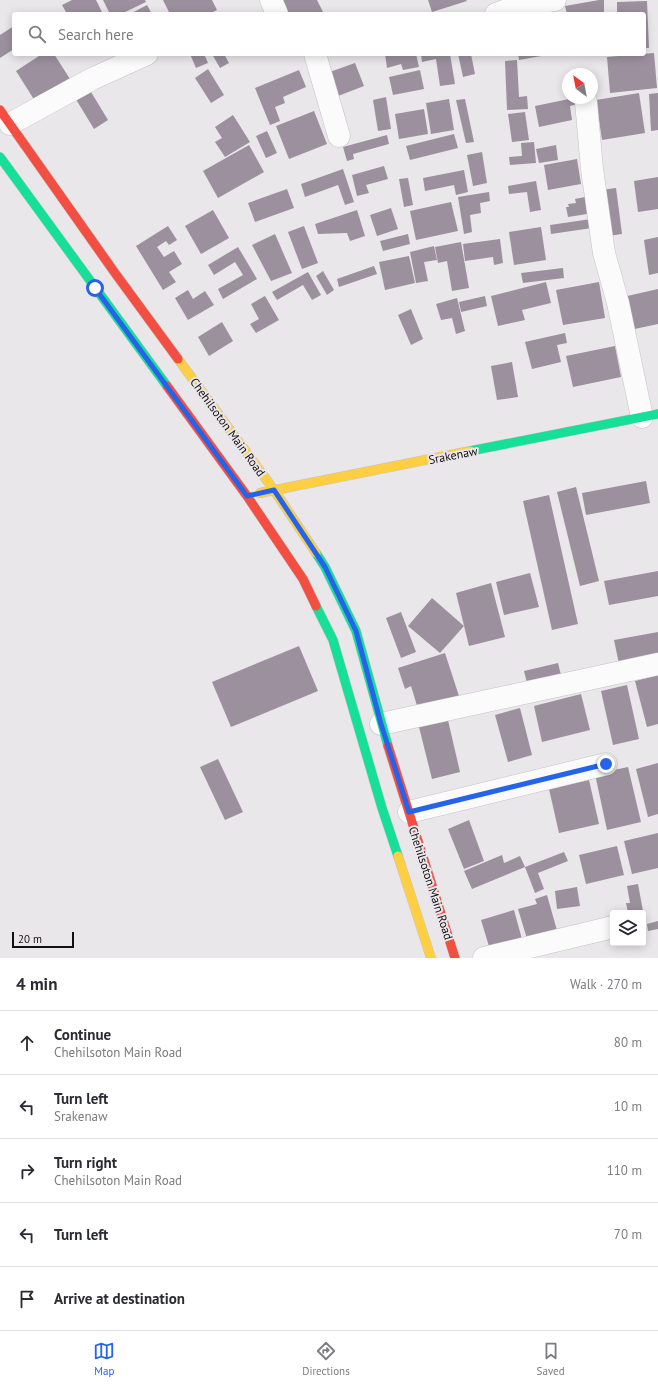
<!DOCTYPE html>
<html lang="en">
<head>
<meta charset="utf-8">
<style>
  :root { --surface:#fff; --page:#f7f7f7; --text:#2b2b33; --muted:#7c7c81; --line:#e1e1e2; --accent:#2563eb }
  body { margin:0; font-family:"PT Sans",sans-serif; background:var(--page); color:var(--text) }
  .controls { position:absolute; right:12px; bottom:12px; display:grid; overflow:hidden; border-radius:4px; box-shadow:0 2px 10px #0003 }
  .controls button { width:36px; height:36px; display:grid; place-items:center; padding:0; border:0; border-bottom:1px solid var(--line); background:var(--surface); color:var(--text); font:20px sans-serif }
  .compass { position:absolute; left:562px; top:68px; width:36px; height:36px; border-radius:50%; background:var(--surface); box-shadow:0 2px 10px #0003; rotate:328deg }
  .scale { position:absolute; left:12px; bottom:10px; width:62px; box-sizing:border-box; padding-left:4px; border:2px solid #100f11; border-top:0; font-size:11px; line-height:14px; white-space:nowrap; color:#100f11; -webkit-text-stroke:3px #eae6ea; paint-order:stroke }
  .stop { position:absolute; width:12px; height:12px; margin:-9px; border:3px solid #2563eb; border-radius:50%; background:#fff }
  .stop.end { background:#2563eb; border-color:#fff; box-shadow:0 1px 4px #0008 }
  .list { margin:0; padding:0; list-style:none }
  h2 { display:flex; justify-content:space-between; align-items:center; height:52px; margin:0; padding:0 16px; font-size:17px }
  h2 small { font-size:13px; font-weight:400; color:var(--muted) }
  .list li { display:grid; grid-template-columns:26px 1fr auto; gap:12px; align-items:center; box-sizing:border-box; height:64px; padding:0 16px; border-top:1px solid var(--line) }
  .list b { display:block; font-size:15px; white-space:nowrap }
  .list p { margin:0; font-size:13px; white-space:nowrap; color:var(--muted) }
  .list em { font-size:13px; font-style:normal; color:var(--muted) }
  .icon { flex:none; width:22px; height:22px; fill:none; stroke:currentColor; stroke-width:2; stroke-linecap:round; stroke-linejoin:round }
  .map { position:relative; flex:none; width:658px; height:958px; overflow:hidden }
  .search { position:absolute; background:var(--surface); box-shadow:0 2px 10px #0003; left:12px; right:12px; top:12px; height:44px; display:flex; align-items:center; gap:10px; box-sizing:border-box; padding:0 14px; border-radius:4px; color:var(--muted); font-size:15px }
  .sheet { height:372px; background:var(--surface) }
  nav { display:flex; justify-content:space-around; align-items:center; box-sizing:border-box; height:56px; border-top:1px solid var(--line); background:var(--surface); font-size:11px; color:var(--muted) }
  nav a { display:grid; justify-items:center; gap:2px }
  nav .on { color:var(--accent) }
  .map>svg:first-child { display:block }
  .building { fill:#9c909e }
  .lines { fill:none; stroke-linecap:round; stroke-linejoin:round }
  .street-casing { stroke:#c5c3c5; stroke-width:23 }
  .fast-casing { stroke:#c5c3c5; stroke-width:10 }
  .slow-casing { stroke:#c5c3c5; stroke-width:10 }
  .jam-casing { stroke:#c5c3c5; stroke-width:10 }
  .street { stroke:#fcfbfc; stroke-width:22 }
  .fast { stroke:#16e098; stroke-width:9 }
  .slow { stroke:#ffcf43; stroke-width:9 }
  .jam { stroke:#f24e42; stroke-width:9 }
  .route { stroke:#2563eb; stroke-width:5 }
  .labels { text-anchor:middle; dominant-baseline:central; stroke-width:4; stroke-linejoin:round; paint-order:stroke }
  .street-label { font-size:12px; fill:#100f11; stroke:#eae6ea }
</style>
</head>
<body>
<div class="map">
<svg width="658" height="958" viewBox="0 0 658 958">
  <rect width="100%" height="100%" fill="#e9e7e9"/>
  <g class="building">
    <polygon points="72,0 96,0 103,14 67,14 62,5"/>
    <polygon points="103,0 145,0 146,2 121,14 110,14"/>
    <polygon points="163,0 212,0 217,10 209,14 170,14"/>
    <polygon points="277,0 317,0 324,14 283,14"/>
    <polygon points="428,0 466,0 467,1 432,12"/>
    <polygon points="599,0 604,0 604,14 567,14 565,6"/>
    <polygon points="647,1 649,48 644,48 644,14 617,14 617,2"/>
    <polygon points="147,5 152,14 130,14"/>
    <polygon points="14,26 14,49 0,58 0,35"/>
    <polygon points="654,53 657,88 610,93 607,57"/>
    <polygon points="42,54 54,54 70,79 35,101 16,71"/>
    <polygon points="190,54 204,54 208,63 196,68"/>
    <polygon points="212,54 224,54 229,63 220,68"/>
    <polygon points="385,54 416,54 419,67 403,70 401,64 387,68"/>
    <polygon points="421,54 450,54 455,84 440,86 436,59 422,62"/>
    <polygon points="458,54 471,54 475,74 463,77"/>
    <polygon points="518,54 547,54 547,55 519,60"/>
    <polygon points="517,60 519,97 527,96 528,109 507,110 505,61"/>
    <polygon points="355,63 364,86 333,98 324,74"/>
    <polygon points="208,69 224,95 211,103 195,78"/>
    <polygon points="299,70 306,87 283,97 285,103 275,107 280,121 270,125 255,88"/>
    <polygon points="420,70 424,89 393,95 389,77"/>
    <polygon points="88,87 108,120 94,129 74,96"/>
    <polygon points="639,93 645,133 602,140 596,100"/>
    <polygon points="658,93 658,130 651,131 649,94"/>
    <polygon points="386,97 391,129 378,131 373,100"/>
    <polygon points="574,98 577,98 578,104 570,106 572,120 539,127 535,106"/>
    <polygon points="449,99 454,130 431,134 426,103"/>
    <polygon points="465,99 474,142 466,143 456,100"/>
    <polygon points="424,109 428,134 399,139 395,114"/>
    <polygon points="314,111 327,144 289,159 276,126"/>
    <polygon points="525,112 529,140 512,142 508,114"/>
    <polygon points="233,115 250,142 225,157 215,142 222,138 215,127"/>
    <polygon points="267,131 277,153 266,158 256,136"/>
    <polygon points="454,134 458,148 410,160 406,146"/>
    <polygon points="387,135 389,144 353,154 354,159 347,161 343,147"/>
    <polygon points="534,142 536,163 510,165 509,157 522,156 521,143"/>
    <polygon points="249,145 264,172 218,198 203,171"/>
    <polygon points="556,145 558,160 539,163 536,149"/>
    <polygon points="482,152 487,183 473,186 467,155"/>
    <polygon points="577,159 581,184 548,190 544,165"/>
    <polygon points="384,166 388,179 366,185 369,193 357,196 352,175"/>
    <polygon points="343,169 354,202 345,205 338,185 305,197 301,184"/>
    <polygon points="464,170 468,192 456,195 454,185 425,191 423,178"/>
    <polygon points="658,177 658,209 638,212 634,181"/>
    <polygon points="408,178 413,205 404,207 399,179"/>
    <polygon points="536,181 541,210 530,212 527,192 509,194 508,186"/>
    <polygon points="616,188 622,234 608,236 601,190"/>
    <polygon points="287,189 294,208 255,222 248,203"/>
    <polygon points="489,192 490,201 480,203 481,213 470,215 472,232 464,234 458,197"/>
    <polygon points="585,197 587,214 568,217 566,207 569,207 568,204 576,203 575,199"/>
    <polygon points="451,202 458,231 416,240 410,211"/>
    <polygon points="391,208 398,229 377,236 370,215"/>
    <polygon points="213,210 229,238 201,254 185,226"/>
    <polygon points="357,210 365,236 350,241 347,233 318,234 315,224"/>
    <polygon points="591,219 592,228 551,234 550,225"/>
    <polygon points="168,226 177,240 169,245 166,241 157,247 164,257 174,251 182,264 169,272 176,282 163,290 136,246"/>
    <polygon points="304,226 318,263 302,269 288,232"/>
    <polygon points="541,227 546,260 514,265 509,232"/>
    <polygon points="275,234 292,273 271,281 252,245"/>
    <polygon points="408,234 410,244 383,251 380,241"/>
    <polygon points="658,237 658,273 649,275 644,240"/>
    <polygon points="500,239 503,263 494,265 493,257 465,261 463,244"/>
    <polygon points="461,242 469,288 452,291 447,261 438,263 435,247"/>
    <polygon points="434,246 437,260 424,262 428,281 416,283 410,252"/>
    <polygon points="238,247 257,279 223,299 218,289 243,275 235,262 214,275 208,265"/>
    <polygon points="409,256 415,283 385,290 379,262"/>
    <polygon points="374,266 377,274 339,287 337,279"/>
    <polygon points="563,268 564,278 523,283 521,273"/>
    <polygon points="323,271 334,290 327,295 316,276"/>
    <polygon points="308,272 321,295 312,300 303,285 277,300 272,292"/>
    <polygon points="546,282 551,303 522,310 525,320 498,326 491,296"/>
    <polygon points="599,282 605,318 563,325 556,290"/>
    <polygon points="658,289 658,324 630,330 623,297"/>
    <polygon points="188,290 193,299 205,291 214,305 188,320 175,298"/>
    <polygon points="265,296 279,320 256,333 250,324 259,319 251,304"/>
    <polygon points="485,296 487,306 461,312 459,302"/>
    <polygon points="457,298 465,331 456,334 452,318 441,320 436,304"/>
    <polygon points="411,309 423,339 411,345 398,315"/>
    <polygon points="222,322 233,341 209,356 198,337"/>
    <polygon points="565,333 567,343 557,345 561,362 532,369 525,342"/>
    <polygon points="615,346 621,377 573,387 566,356"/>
    <polygon points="512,362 518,397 497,400 491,366"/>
    <polygon points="646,481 650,503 586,515 582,493"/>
    <polygon points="576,487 599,581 580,586 557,492"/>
    <polygon points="549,495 578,624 552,630 523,501"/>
    <polygon points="658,571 658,596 609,605 604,581"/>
    <polygon points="530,573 539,607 504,615 496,582"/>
    <polygon points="491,583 505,637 469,646 456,593"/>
    <polygon points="432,598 464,626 440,653 408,626"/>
    <polygon points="401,612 416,652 401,658 386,618"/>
    <polygon points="658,632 658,657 619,664 614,640"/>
    <polygon points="299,646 318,691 231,727 212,682"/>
    <polygon points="445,653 459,696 418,709 411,686 405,689 398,668"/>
    <polygon points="558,663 562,679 528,687 524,671"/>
    <polygon points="658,675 658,724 647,727 635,681"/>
    <polygon points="627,685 639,739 613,745 601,691"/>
    <polygon points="581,694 590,730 542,742 534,706"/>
    <polygon points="520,708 532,755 508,762 495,715"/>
    <polygon points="447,716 460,772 432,779 418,723"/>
    <polygon points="218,759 243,812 225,820 200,767"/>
    <polygon points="658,763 658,814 648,817 636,769"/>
    <polygon points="628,767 641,822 607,830 595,774"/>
    <polygon points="589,780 599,824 559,833 549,789"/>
    <polygon points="469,820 484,861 464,869 448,829"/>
    <polygon points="658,833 658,868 632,874 624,841"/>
    <polygon points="617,846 624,875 586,884 579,855"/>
    <polygon points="564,852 568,861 538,873 544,889 535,893 525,867"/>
    <polygon points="502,855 504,863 520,856 525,867 472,889 464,871"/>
    <polygon points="638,884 643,911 628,913 626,903 630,903 627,886"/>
    <polygon points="577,887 580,906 557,909 555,891"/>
    <polygon points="547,895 558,934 528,942 518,909 537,904 535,899"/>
    <polygon points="514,910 523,943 491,953 481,920"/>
    <polygon points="658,921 658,929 648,931 647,924"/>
  </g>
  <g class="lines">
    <g class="street-casing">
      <g id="street">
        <polyline points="271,0 277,14"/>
        <polyline points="496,14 515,7 555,0"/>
        <polyline points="315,54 339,136"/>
        <polyline points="586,102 592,169 604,253 618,303 642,417"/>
        <polyline points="10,124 92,79 147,54"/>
        <polyline points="381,724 658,664"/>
        <polyline points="409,812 606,764"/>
        <polyline points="484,958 613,927"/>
      </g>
    </g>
    <g class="fast-casing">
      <g id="fast">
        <polyline points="0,157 167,386"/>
        <polyline points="470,451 658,414"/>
        <polyline points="316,553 325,567 356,631 388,746"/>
        <polyline points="316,606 333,640 382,808 398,856"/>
      </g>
    </g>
    <g class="slow-casing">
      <g id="slow">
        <polyline points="178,359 274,490 316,553"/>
        <polyline points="260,493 470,451"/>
        <polyline points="398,856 431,958"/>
      </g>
    </g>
    <g class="jam-casing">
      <g id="jam">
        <polyline points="0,110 115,273 178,359"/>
        <polyline points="167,386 247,496 303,579 316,606"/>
        <polyline points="388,746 455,958"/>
      </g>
    </g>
    <use href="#street" class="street"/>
    <use href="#fast" class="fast"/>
    <use href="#slow" class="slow"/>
    <use href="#jam" class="jam"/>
  </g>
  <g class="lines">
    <polyline class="route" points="95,288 247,496 274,490 325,567 356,631 381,724 409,812 606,764"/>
  </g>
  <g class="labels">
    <g class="street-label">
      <text transform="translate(228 427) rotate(54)">Chehilsoton Main Road</text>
      <text transform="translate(453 455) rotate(-11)">Srakenaw</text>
      <text transform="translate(431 883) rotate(72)">Chehilsoton Main Road</text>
    </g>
  </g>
</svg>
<div class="controls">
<button><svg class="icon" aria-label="layers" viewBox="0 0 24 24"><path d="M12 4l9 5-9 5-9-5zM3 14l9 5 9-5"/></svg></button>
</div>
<svg class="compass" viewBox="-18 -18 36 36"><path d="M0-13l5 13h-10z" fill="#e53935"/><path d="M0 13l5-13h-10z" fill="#7c7c81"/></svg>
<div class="scale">20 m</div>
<div class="stop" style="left:95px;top:288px"></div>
<div class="stop end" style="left:606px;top:764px"></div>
<div class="search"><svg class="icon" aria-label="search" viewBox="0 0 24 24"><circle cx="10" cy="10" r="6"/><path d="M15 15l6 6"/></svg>Search here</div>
</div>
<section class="sheet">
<h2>4 min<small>Walk · 270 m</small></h2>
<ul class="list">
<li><svg class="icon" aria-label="ahead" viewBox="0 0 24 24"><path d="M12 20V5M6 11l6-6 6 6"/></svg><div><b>Continue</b><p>Chehilsoton Main Road</p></div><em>80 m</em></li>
<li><svg class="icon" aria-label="left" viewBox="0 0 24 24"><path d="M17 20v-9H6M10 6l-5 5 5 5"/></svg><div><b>Turn left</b><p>Srakenaw</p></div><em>10 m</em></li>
<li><svg class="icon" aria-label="right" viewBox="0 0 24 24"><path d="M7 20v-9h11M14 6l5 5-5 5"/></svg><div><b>Turn right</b><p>Chehilsoton Main Road</p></div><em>110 m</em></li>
<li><svg class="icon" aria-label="left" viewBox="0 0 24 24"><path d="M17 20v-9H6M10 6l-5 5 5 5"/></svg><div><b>Turn left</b></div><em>70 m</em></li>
<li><svg class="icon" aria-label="arrive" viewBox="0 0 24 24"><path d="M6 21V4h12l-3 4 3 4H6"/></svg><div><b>Arrive at destination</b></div></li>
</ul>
</section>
<nav>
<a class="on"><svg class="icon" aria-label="map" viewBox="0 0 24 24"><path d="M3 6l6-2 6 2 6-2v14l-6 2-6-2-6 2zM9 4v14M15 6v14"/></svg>Map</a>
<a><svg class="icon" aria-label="directions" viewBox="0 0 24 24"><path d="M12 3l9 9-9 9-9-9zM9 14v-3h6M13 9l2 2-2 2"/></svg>Directions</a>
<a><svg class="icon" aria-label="saved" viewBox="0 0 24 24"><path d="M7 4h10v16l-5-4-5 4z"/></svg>Saved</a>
</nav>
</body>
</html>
